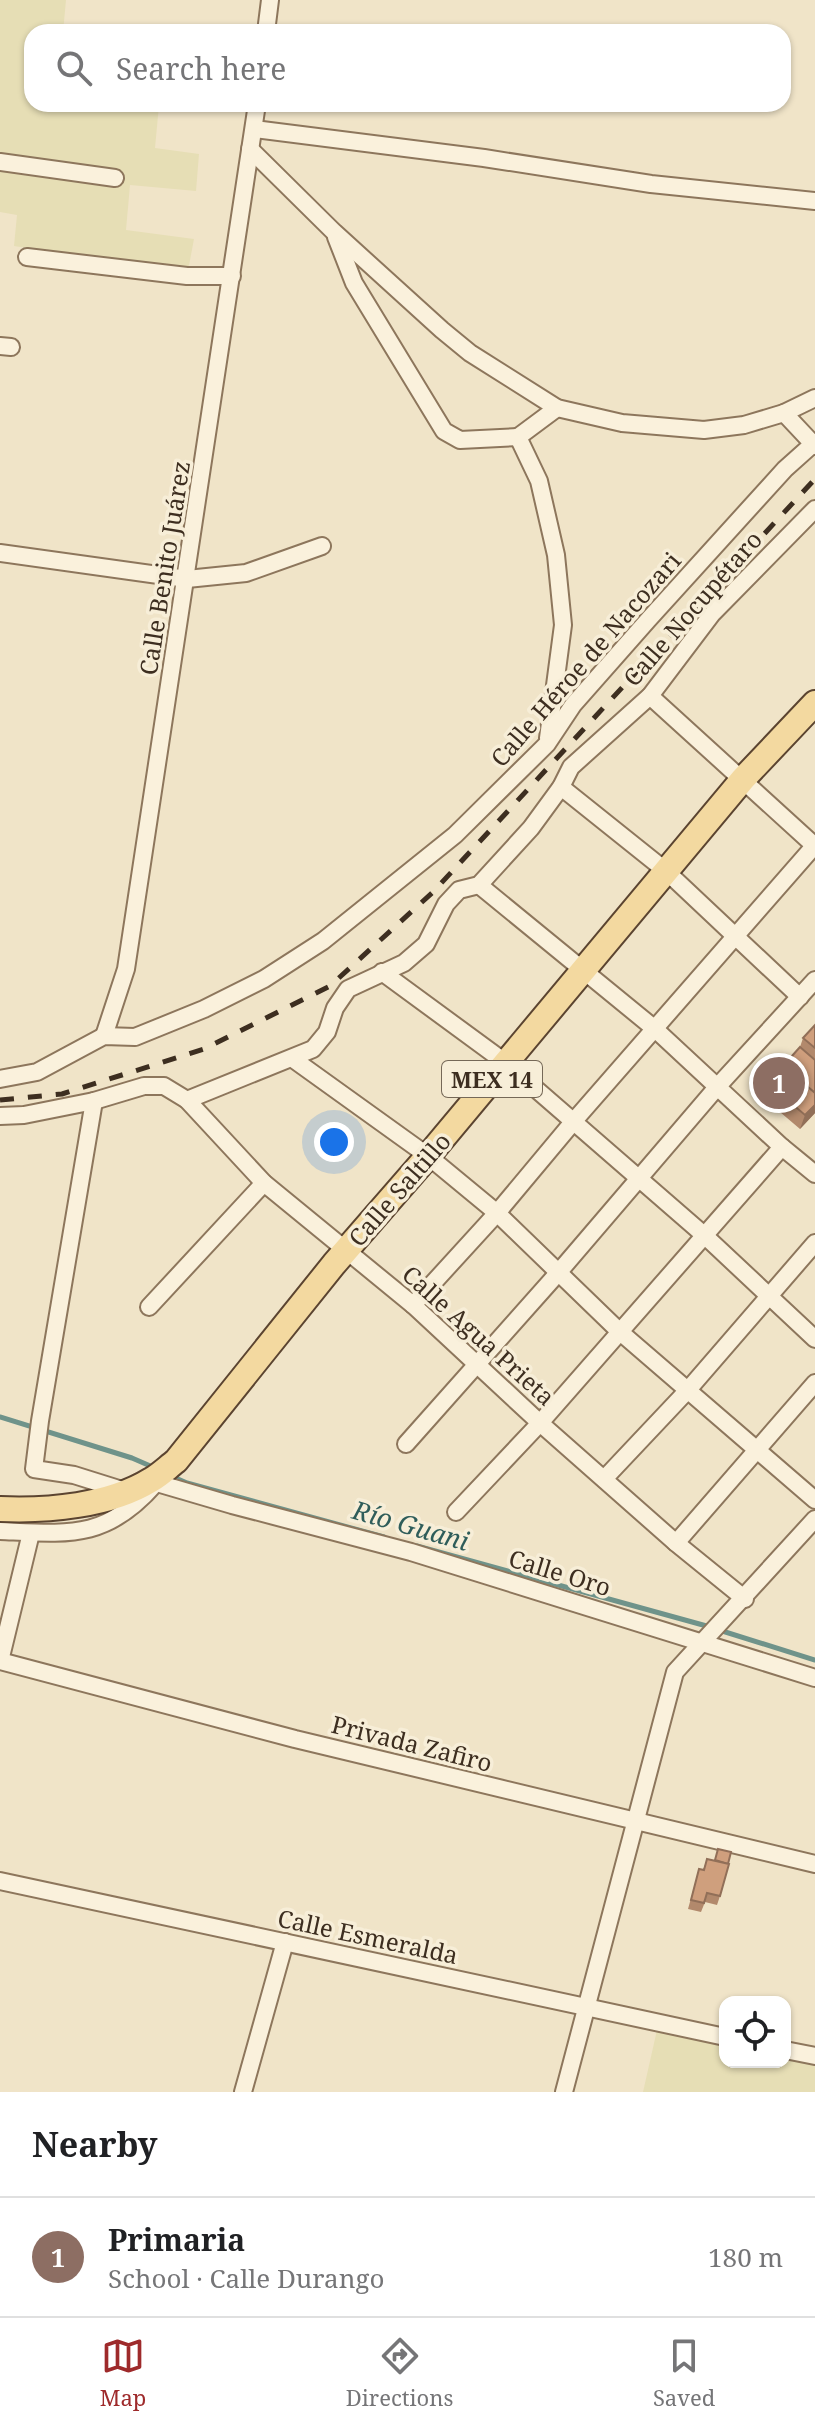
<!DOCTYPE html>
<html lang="en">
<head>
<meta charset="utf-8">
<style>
  :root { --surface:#fff; --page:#f6f6f6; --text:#202124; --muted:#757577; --line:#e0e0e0; --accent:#9e2a2b }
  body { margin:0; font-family:"Noto Serif",serif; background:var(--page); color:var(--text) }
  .controls { position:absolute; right:24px; bottom:24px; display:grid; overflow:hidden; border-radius:16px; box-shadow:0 2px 6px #0004 }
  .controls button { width:72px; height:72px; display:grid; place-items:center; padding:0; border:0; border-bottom:2px solid var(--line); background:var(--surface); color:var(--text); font:40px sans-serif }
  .you { position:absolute; left:334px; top:1142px; width:28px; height:28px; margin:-20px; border:6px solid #fff; border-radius:50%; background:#1a73e8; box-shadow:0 0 0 12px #1a73e833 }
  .badge { display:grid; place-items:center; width:52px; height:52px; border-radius:50%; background:var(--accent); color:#fff; font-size:26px; font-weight:700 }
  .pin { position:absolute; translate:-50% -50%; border:4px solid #fff; box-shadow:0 2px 8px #0006 }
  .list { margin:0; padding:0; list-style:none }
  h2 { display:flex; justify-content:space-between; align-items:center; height:104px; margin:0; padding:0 32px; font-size:34px }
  h2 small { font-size:26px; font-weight:400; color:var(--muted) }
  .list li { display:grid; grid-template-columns:52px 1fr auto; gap:24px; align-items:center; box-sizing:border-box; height:120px; padding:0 32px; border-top:2px solid var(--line) }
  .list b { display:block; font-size:30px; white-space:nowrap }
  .list p { margin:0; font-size:26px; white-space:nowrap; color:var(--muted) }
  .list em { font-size:26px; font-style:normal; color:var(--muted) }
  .icon { flex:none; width:44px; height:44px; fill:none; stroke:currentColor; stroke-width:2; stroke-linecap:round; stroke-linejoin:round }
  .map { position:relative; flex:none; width:815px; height:2092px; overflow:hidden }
  .search { position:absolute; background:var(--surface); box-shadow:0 2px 6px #0004; left:24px; right:24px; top:24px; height:88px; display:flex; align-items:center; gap:20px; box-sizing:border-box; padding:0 28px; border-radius:24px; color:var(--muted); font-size:30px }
  .sheet { height:224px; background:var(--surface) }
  nav { display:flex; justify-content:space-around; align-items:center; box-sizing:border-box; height:112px; border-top:2px solid var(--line); background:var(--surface); font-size:22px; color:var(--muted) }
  nav a { display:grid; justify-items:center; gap:4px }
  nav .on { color:var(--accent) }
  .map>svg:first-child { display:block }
  .farmland { fill:#e6deb5 }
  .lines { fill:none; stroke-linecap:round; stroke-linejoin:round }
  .stream { stroke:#6f938a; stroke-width:5 }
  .minor-casing { stroke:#8d765c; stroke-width:20 }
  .primary-casing { stroke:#5b4430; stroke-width:28 }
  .minor { stroke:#faf1dc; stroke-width:16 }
  .primary { stroke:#f3d9a0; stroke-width:24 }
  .rail { stroke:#3d2e20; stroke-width:5; stroke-dasharray:14 14; stroke-linecap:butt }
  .wall { fill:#b2896c }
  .shaded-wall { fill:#916f58 }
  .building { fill:#cf9f7d; stroke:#916f58; stroke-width:2 }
  .labels { text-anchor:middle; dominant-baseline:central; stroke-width:7; stroke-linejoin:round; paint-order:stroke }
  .shield { fill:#f7eed8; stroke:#756857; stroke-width:2 }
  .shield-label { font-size:22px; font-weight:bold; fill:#3d2e20 }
  .street-label { font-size:24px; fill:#3d2e20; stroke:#f7eed8 }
  .water-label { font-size:26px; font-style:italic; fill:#2f5d5a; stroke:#f7eed8 }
</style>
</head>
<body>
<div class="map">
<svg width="815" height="2092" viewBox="0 0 815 2092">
  <rect width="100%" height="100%" fill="#f0e4c8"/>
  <g class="farmland">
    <polygon points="0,0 66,0 63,32 32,32 32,104 159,105 155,148 199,154 196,191 130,185 126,230 194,239 187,276 27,257 27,248 14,246 17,215 0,212"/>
    <polygon points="657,2030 725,2044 725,2062 785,2062 785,2055 815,2061 815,2092 643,2092"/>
  </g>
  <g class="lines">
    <g class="stream">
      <polyline points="0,1417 132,1458 155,1468"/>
      <polyline points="171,1476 187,1483 384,1537"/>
      <polyline points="417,1546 703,1625 815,1660"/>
    </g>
    <g class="minor-casing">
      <g id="minor">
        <polyline points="266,32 270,0"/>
        <polyline points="254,129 484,158 651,184 815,201"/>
        <polyline points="250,149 334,232 442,330 470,353 557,408 622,423 704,430 744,425 784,413 815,446"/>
        <polyline points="0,162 115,178"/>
        <polyline points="336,237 354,283 444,431 460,440 518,437"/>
        <polyline points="27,257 187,276 232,276"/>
        <polyline points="0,346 11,347"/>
        <polyline points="784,413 815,398"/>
        <polyline points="518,437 539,481 556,555 563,625 548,738"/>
        <polyline points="518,437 557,408"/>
        <polyline points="0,553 187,579 246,573 322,546"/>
        <polyline points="650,696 815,846"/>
        <polyline points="561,787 666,871 800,997"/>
        <polyline points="479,885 655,1029 782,1147 815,1174"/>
        <polyline points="382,972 506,1063 704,1235 815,1339"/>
        <polyline points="104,1036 126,969 257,104"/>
        <polyline points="293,1059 428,1156 497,1213 619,1331 815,1500"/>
        <polyline points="0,1079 37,1072 104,1036 135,1037 204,1009 264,979 323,941 455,835 547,744 573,705 648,620 785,469 813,444"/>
        <polyline points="187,1100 313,1049 327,1032 335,1008 348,989 404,963 426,944 446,904 459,890 479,885 531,828 561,787 571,767 650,696 712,614 815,509"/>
        <polyline points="94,1101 40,1421 34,1469 74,1475 125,1491"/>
        <polyline points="0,1116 24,1115 94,1101 144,1086 164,1086 187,1100 264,1183 413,1305 540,1423 676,1543 745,1599"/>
        <polyline points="413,1305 497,1213 573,1122 815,845"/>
        <polyline points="149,1307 264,1183"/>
        <polyline points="406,1444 558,1273 718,1086 815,980"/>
        <polyline points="604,1479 687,1391 815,1243"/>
        <polyline points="150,1481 232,1505 411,1552 815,1678"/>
        <polyline points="456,1512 540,1423 782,1147"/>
        <path d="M0,1531C69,1534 106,1540 155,1484"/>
        <polyline points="676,1543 815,1383"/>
        <polyline points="0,1661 295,1739 815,1864"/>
        <polyline points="0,1661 31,1533"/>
        <polyline points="0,1881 725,2037"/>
        <polyline points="785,2050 815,2056"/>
        <polyline points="243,2092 285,1942"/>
        <polyline points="564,2092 675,1672 815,1519"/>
      </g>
    </g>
    <g class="primary-casing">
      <path id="primary" d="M0,1509C48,1511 109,1506 151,1480C160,1475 168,1467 176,1461L334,1264L428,1156L743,779L815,703"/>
    </g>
    <use href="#minor" class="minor"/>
    <use href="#primary" class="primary"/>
    <polyline class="rail" points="0,1100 62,1094 204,1049 330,986 433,892 815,479"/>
  </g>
  <g class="wall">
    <polygon points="815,1025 815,1113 800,1129 760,1095 765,1081 783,1066 800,1047 803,1038"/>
    <polygon points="707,1859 720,1896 717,1905 705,1902 701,1912 688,1909 699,1869 703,1870"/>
  </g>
  <polygon class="shaded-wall" points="815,1105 815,1113 800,1129 805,1115"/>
  <g class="building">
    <polygon points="815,1025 815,1048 803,1038"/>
    <polygon points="800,1047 815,1060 815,1093 783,1066"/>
    <polygon points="781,1064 815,1093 815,1105 805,1115 765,1081"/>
    <polygon points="718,1849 731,1852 728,1864 715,1860"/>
    <polygon points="707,1859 729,1864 720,1896 707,1893 704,1903 691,1900 699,1869 704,1870"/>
  </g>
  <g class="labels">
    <rect class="shield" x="442" y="1061" width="100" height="36" rx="6"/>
    <g class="shield-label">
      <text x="492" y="1079">MEX 14</text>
    </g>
    <g class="street-label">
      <text transform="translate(164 568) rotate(-81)">Calle Benito Juárez</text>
      <text transform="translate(692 608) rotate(-49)">Calle Nocupétaro</text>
      <text transform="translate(585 659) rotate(-49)">Calle Héroe de Nacozari</text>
      <text transform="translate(399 1189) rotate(-49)">Calle Saltillo</text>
      <text transform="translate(479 1335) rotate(42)">Calle Agua Prieta</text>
      <text transform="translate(560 1572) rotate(17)">Calle Oro</text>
      <text transform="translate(412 1743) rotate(14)">Privada Zafiro</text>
      <text transform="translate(368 1936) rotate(12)">Calle Esmeralda</text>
    </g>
    <g class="water-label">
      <text transform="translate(411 1525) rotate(16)">Río Guani</text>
    </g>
  </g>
</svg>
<div class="controls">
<button><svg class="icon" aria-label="locate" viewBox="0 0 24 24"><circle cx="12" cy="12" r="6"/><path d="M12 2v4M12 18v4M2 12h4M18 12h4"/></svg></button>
</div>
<div class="you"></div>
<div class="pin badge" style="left:779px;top:1083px;background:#8d6e63">1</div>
<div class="search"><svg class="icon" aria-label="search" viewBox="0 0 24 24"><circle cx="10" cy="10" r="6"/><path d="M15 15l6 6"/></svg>Search here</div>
</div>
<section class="sheet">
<h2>Nearby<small></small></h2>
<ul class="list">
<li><span class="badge" style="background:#8d6e63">1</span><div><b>Primaria</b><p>School · Calle Durango</p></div><em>180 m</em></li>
</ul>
</section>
<nav>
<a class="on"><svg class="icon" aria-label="map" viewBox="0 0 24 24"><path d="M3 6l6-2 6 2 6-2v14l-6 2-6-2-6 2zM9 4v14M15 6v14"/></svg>Map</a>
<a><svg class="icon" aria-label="directions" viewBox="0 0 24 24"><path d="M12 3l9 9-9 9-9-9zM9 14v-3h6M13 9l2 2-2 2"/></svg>Directions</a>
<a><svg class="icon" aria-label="saved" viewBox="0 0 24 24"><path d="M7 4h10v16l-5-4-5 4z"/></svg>Saved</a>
</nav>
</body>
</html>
